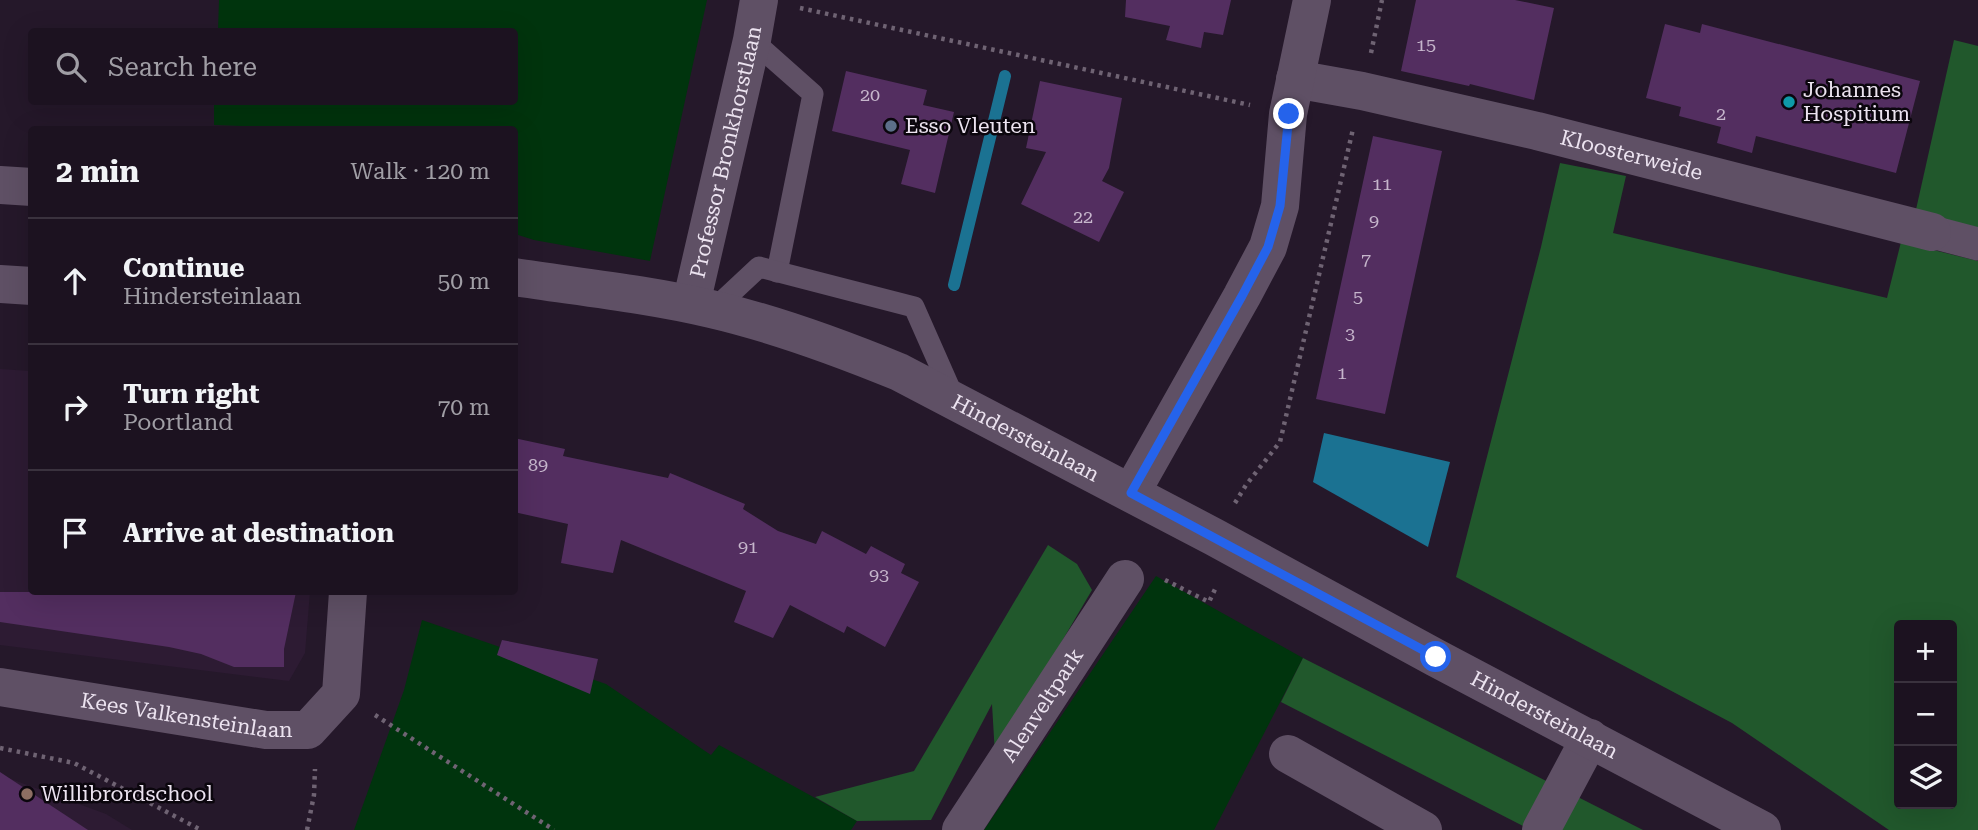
<!DOCTYPE html>
<html lang="en">
<head>
<meta charset="utf-8">
<style>
  :root { --surface:#1c1220; --page:#29202d; --text:#f1f3f6; --muted:#a09ea5; --line:#3a323e }
  body { margin:0; font-family:"Roboto Serif",serif; background:var(--page); color:var(--text) }
  .controls { position:absolute; right:21px; bottom:21px; display:grid; overflow:hidden; border-radius:7px; box-shadow:0 7px 28px #0002 }
  .controls button { width:63px; height:63px; display:grid; place-items:center; padding:0; border:0; border-bottom:2px solid var(--line); background:var(--surface); color:var(--text); font:35px sans-serif }
  .stop { position:absolute; width:21px; height:21px; margin:-16px; border:5px solid #2563eb; border-radius:50%; background:#fff }
  .stop.end { background:#2563eb; border-color:#fff; box-shadow:0 2px 7px #0008 }
  .list { margin:0; padding:0; list-style:none }
  h2 { display:flex; justify-content:space-between; align-items:center; height:91px; margin:0; padding:0 28px; font-size:30px }
  h2 small { font-size:23px; font-weight:400; color:var(--muted) }
  .list li { display:grid; grid-template-columns:46px 1fr auto; gap:21px; align-items:center; box-sizing:border-box; height:126px; padding:0 28px; border-top:2px solid var(--line) }
  .list b { display:block; font-size:26px; white-space:nowrap }
  .list p { margin:0; font-size:23px; white-space:nowrap; color:var(--muted) }
  .list em { font-size:23px; font-style:normal; color:var(--muted) }
  .icon { flex:none; width:38px; height:38px; fill:none; stroke:currentColor; stroke-width:2; stroke-linecap:round; stroke-linejoin:round }
  .map { position:relative; flex:none; width:1978px; height:830px; overflow:hidden }
  .search { position:absolute; background:var(--surface); box-shadow:0 7px 28px #0002; left:28px; top:28px; width:490px; height:77px; display:flex; align-items:center; gap:18px; box-sizing:border-box; padding:0 24px; border-radius:7px; color:var(--muted); font-size:26px }
  .panel { position:absolute; background:var(--surface); box-shadow:0 7px 28px #0002; left:28px; top:126px; width:490px; height:469px; border-radius:7px }
  .map>svg:first-child { display:block }
  .built { fill:#2d1b33 }
  .green { fill:#00340d }
  .forest { fill:#21582c; fill-rule:evenodd }
  .water { fill:#1b7292 }
  .lines { fill:none; stroke-linecap:round; stroke-linejoin:round }
  .stream { stroke:#1b7292; stroke-width:12 }
  .building { fill:#532e60 }
  .path { stroke:#6f6373; stroke-width:4.5; stroke-dasharray:3.5 5; stroke-linecap:butt }
  .service { stroke:#5f5065; stroke-width:21 }
  .pedestrian { stroke:#5f5065; stroke-width:33 }
  .minor { stroke:#5f5065; stroke-width:38 }
  .tertiary { stroke:#5f5065; stroke-width:38 }
  .route { stroke:#2563eb; stroke-width:9 }
  .culture-dot { fill:#0f9aa8; stroke:#0b060d; stroke-width:2.5 }
  .service-dot { fill:#5c6f8a; stroke:#0b060d; stroke-width:2.5 }
  .education-dot { fill:#8d6e63; stroke:#0b060d; stroke-width:2.5 }
  .labels { text-anchor:middle; dominant-baseline:central; stroke-width:5; stroke-linejoin:round; paint-order:stroke }
  .number-label { font-size:18px; fill:#c6b6cc }
  .poi-label { font-size:21px; fill:#ece3f0; stroke:#0b060d; text-anchor:start }
  .street-label { font-size:21px; fill:#ece3f0; stroke:#0b060d }
</style>
</head>
<body>
<div class="map">
<svg width="1978" height="830" viewBox="0 0 1978 830">
  <rect width="100%" height="100%" fill="#25182a"/>
  <g class="built">
    <polygon points="0,369 31,371 32,592 310,592 305,653 289,681 0,645"/>
    <polygon points="0,775 106,814 132,830 0,830"/>
  </g>
  <g class="green">
    <polygon points="219,0 707,0 650,261 534,240 515,234 514,130 344,130 214,125 214,102 514,102 514,32 218,31"/>
    <polygon points="1156,576 1303,658 1214,830 984,830"/>
    <polygon points="422,620 606,684 711,755 719,745 857,821 851,830 354,830 404,690"/>
  </g>
  <g class="forest">
    <polygon points="1954,40 1978,46 1978,230 1915,214"/>
    <path d="M1560,163L1626,176L1613,233L1887,298L1901,242L1978,261V830H1889L1732,723L1456,577L1541,247ZM1899,625H1952V804H1899Z"/>
    <polygon points="1048,545 1077,564 1092,590 995,755 992,704 931,820 857,821 815,797 914,771"/>
    <polygon points="1303,658 1643,830 1531,830 1281,702"/>
  </g>
  <polygon class="water" points="1324,433 1450,462 1428,547 1313,482"/>
  <g class="lines">
    <polyline class="stream" points="954,285 1005,76"/>
  </g>
  <g class="building">
    <polygon points="1126,0 1231,0 1223,35 1204,32 1201,48 1166,40 1170,26 1125,17"/>
    <polygon points="1416,0 1515,0 1554,8 1534,100 1470,84 1469,86 1401,71"/>
    <polygon points="1665,24 1700,33 1702,24 1920,81 1896,173 1756,136 1752,153 1717,143 1721,127 1679,116 1681,107 1646,98"/>
    <polygon points="846,71 927,90 923,105 954,112 935,193 901,184 910,150 832,131"/>
    <polygon points="1040,81 1122,98 1109,168 1102,181 1124,192 1099,242 1021,204 1046,152 1026,148"/>
    <polygon points="1373,136 1442,151 1385,414 1316,399"/>
    <polygon points="514,438 565,449 563,456 668,478 670,473 745,504 743,509 778,531 816,544 822,531 866,554 871,546 905,564 901,573 919,582 885,647 847,626 844,633 790,605 773,638 734,622 746,591 621,540 613,573 561,563 568,524 514,512"/>
    <polygon points="0,592 296,592 284,649 284,667 234,667 201,654 169,647 0,622"/>
    <polygon points="502,640 598,659 590,694 497,655"/>
    <polygon points="0,772 88,830 0,830"/>
  </g>
  <g class="lines">
    <g class="path">
      <polyline points="800,8 1250,105"/>
      <polyline points="1371,53 1382,0"/>
      <polyline points="1235,503 1246,485 1280,442 1353,129"/>
      <polyline points="1165,580 1209,602 1217,585"/>
      <polyline points="375,715 554,830"/>
      <polyline points="0,748 74,763 201,830"/>
      <polyline points="307,830 314,795 315,769"/>
    </g>
    <g class="service">
      <polyline points="752,40 813,94 777,272"/>
      <polyline points="714,309 759,267 914,307 955,400"/>
    </g>
    <polyline class="pedestrian" points="1932,232 1978,244"/>
    <g class="minor">
      <path id="s1" d="M1295,79L1362,91L1537,131L1932,232"/>
      <path id="s2" d="M691,304L752,40L759,0"/>
      <polyline points="1131,493 1242,296 1268,247 1280,206 1288,114 1312,0"/>
      <path id="s3" d="M0,687L266,730H308L341,694L348,592"/>
      <polyline points="1288,754 1423,830"/>
      <path id="s4" d="M961,830L1125,579"/>
      <polyline points="1541,830 1590,738"/>
    </g>
    <g class="tertiary">
      <polyline points="0,185 32,187"/>
      <path id="s5" d="M514,277C580,287 647,294 711,309C776,324 838,347 899,372L1214,537L1436,658L1762,830"/>
      <polyline points="0,284 32,286"/>
    </g>
  </g>
  <g class="lines">
    <polyline class="route" points="1289,114 1280,206 1268,247 1242,296 1131,493 1436,657"/>
  </g>
  <circle class="culture-dot" cx="1789" cy="102" r="7"/>
  <circle class="service-dot" cx="891" cy="126" r="7"/>
  <circle class="education-dot" cx="27" cy="794" r="7"/>
  <g class="labels">
    <g class="number-label">
      <text x="1426" y="44">15</text>
      <text x="870" y="94">20</text>
      <text x="1721" y="113">2</text>
      <text x="1382" y="183">11</text>
      <text x="1083" y="216">22</text>
      <text x="1374" y="220">9</text>
      <text x="1366" y="259">7</text>
      <text x="1358" y="296">5</text>
      <text x="1350" y="333">3</text>
      <text x="1342" y="372">1</text>
      <text x="538" y="464">89</text>
      <text x="748" y="546">91</text>
      <text x="879" y="574">93</text>
    </g>
    <g class="poi-label">
      <text x="1803" y="90">Johannes<tspan x="1803" dy="24">Hospitium</tspan></text>
      <text x="905" y="126">Esso Vleuten</text>
      <text x="41" y="794">Willibrordschool</text>
    </g>
    <g class="street-label">
      <text stroke="none"><textPath href="#s2" startOffset="156">Professor Bronkhorstlaan</textPath></text>
      <text stroke="none"><textPath href="#s1" startOffset="345">Kloosterweide</textPath></text>
      <text stroke="none"><textPath href="#s5" startOffset="541">Hindersteinlaan</textPath></text>
      <text stroke="none"><textPath href="#s4" startOffset="149">Alenveltpark</textPath></text>
      <text stroke="none"><textPath href="#s3" startOffset="189">Kees Valkensteinlaan</textPath></text>
      <text stroke="none"><textPath href="#s5" startOffset="1129">Hindersteinlaan</textPath></text>
    </g>
  </g>
</svg>
<div class="controls">
<button>+</button>
<button>−</button>
<button><svg class="icon" aria-label="layers" viewBox="0 0 24 24"><path d="M12 4l9 5-9 5-9-5zM3 14l9 5 9-5"/></svg></button>
</div>
<div class="stop" style="left:1436px;top:657px"></div>
<div class="stop end" style="left:1289px;top:114px"></div>
<div class="search"><svg class="icon" aria-label="search" viewBox="0 0 24 24"><circle cx="10" cy="10" r="6"/><path d="M15 15l6 6"/></svg>Search here</div>
<section class="panel">
<h2>2 min<small>Walk · 120 m</small></h2>
<ul class="list">
<li><svg class="icon" aria-label="ahead" viewBox="0 0 24 24"><path d="M12 20V5M6 11l6-6 6 6"/></svg><div><b>Continue</b><p>Hindersteinlaan</p></div><em>50 m</em></li>
<li><svg class="icon" aria-label="right" viewBox="0 0 24 24"><path d="M7 20v-9h11M14 6l5 5-5 5"/></svg><div><b>Turn right</b><p>Poortland</p></div><em>70 m</em></li>
<li><svg class="icon" aria-label="arrive" viewBox="0 0 24 24"><path d="M6 21V4h12l-3 4 3 4H6"/></svg><div><b>Arrive at destination</b></div></li>
</ul>
</section>
</div>
</body>
</html>
